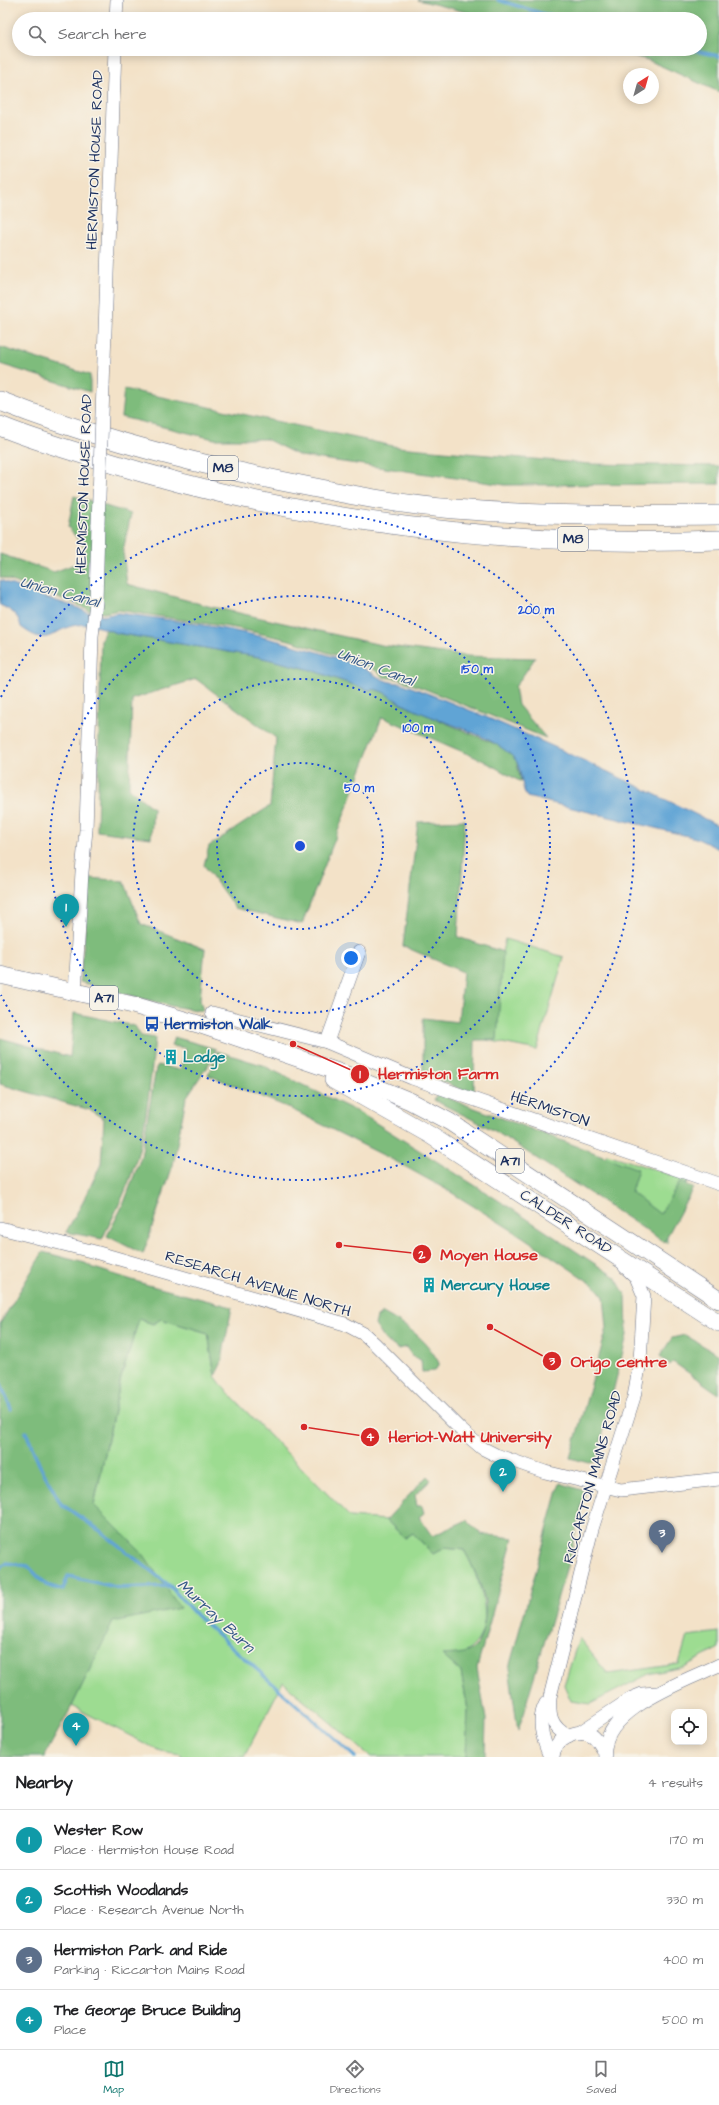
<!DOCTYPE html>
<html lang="en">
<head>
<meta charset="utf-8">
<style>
  :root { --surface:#fff; --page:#f6f6f6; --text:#202124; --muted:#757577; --line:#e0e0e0; --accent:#0f766e }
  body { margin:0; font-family:"Architects Daughter",sans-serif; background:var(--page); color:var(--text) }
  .controls { position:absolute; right:12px; bottom:12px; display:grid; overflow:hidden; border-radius:8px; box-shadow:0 2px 10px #0003 }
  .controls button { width:36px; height:36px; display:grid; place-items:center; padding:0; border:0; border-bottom:1px solid var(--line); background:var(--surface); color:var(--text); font:20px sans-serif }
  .compass { position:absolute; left:623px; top:68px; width:36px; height:36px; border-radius:50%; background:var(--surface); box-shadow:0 2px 10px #0003; rotate:37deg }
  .you { position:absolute; left:351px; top:958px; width:14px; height:14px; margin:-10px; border:3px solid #fff; border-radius:50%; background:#1a73e8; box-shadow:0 0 0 6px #1a73e833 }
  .badge { display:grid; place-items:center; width:26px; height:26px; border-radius:50%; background:var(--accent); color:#fff; font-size:13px; font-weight:700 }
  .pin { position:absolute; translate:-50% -33px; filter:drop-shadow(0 1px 2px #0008) }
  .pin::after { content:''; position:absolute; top:21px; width:14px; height:12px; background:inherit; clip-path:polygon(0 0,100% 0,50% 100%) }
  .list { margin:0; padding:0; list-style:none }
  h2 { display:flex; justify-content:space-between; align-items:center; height:52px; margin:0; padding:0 16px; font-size:17px }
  h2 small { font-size:13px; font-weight:400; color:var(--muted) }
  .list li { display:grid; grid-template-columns:26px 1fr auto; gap:12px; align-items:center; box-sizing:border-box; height:60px; padding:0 16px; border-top:1px solid var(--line) }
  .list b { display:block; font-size:15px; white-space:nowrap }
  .list p { margin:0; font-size:13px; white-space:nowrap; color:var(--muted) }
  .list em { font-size:13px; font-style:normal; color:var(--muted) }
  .icon { flex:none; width:22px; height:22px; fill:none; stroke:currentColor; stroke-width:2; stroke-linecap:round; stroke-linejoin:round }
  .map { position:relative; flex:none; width:719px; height:1757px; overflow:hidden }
  .search { position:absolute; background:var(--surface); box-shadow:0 2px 10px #0003; left:12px; right:12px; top:12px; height:44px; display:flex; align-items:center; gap:10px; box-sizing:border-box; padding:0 14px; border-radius:22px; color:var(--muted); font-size:15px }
  .sheet { height:292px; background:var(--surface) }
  nav { display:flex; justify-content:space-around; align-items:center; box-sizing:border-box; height:56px; border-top:1px solid var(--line); background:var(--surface); font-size:11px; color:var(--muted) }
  nav a { display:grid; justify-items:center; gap:2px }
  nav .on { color:var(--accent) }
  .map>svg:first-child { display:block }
  .green { fill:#9ddc91; stroke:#5c8678 }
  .forest { fill:#7ebc7b; stroke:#4c766c }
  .water { fill:#61a4d5; stroke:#3e6a9a }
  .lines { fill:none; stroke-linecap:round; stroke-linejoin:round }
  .stream { stroke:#61a4d5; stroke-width:3.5 }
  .minor-casing { stroke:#676e83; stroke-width:14 }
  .major-casing { stroke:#676e83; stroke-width:18 }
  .highway-casing { stroke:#676e83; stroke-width:20 }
  .minor { stroke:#fff; stroke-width:13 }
  .major { stroke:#fff; stroke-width:17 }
  .highway { stroke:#fff; stroke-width:19 }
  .minor-bridge-casing { stroke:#676e83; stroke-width:14; stroke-linecap:butt }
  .minor-bridge { stroke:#fff; stroke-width:13 }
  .ring { fill:none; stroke:#1d4ed8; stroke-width:2; stroke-dasharray:2 4 }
  .labels { text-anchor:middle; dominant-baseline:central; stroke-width:3; stroke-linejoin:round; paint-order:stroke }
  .shield { fill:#f7f3e8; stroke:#5d6a87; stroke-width:1 }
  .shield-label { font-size:14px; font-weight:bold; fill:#1b2f5e }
  .street-label { font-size:15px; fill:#1b2f5e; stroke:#f7f3e8 }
  .transit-label { font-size:15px; font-weight:bold; fill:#164399; stroke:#f7f3e8; text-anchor:start }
  .culture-label { font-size:15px; font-weight:bold; fill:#0d838f; stroke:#f7f3e8; text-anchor:start }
  .water-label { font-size:16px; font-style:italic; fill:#345888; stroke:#f7f3e8 }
  .centre { fill:#1d4ed8; stroke:#f7f3e8; stroke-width:2 }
  .ring-label { font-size:12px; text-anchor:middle; font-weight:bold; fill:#1d4ed8; stroke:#f7f3e8; stroke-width:3; stroke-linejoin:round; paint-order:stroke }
  .leader { fill:none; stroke:#d62828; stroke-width:1.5 }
  .callout-dot { fill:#d62828; stroke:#f7f3e8; stroke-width:1.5 }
  .mark-label { font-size:12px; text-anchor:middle; font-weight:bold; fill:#fff }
  .callout-label { font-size:16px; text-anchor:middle; font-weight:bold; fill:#d62828; stroke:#f7f3e8; stroke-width:3; stroke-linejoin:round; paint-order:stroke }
</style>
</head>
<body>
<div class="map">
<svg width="719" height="1757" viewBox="0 0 719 1757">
  <rect width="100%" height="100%" fill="#f7f3e8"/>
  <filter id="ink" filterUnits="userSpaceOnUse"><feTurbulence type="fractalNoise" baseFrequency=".025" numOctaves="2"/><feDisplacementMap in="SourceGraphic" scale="8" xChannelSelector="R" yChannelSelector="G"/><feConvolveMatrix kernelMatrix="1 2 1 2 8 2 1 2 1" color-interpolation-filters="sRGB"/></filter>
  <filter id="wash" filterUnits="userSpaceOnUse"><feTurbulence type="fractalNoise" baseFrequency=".012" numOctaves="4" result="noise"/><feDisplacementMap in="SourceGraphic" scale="16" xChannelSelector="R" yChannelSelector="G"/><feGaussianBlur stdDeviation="0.9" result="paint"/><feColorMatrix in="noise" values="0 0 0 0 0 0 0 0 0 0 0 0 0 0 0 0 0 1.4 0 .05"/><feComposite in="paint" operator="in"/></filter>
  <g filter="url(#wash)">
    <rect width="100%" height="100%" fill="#f3e2c8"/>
    <g class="green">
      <polygon points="505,939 564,957 537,1050 482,1039"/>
      <polygon points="607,1154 689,1181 682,1188 667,1221 667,1243 587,1187"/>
      <path d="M139,1319L153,1324L161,1319L208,1333L215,1376L227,1392L350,1517L386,1520L405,1538L413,1533L433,1554L444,1548L464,1550C480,1579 501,1632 464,1653L461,1672L468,1710L466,1757H371L283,1682L244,1757H181V1754L160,1751L72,1706L144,1555L94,1506L121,1378Z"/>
      <polygon points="719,1632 719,1648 684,1667 649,1674 590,1704 571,1701 564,1685 579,1638 608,1674 679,1664 687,1636"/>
    </g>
    <g class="forest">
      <polygon points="418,0 719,0 719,92 648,60 607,49 700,49 700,19 494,19"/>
      <polygon points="0,347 90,375 90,392 0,364"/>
      <polygon points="124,389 398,447 590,464 719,466 719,484 505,485 300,456 266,439 214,439 121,417"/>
      <polygon points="74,496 131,514 123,551 127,584 208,606 381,645 465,656 535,658 515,687 518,705 546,738 425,689 398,679 383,677 375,670 360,663 289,640 235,628 118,610 104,613 90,611 77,604 0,577 0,554 54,572 83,561 84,547 68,527"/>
      <polygon points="106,629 116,633 259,657 308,669 368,690 376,689 385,693 401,704 500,746 516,759 521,782 484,761 382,717 302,924 235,908 204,865 209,846 270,806 276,738 196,679 132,699 129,789 153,808 151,838 97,831 101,639"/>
      <polygon points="465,820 458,937 503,952 497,1040 475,1040 474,1095 423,1073 423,1018 458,1022 463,972 403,946 418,822"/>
      <polygon points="90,878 124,881 141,924 205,949 200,1000 203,1011 171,1006 80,982"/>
      <path d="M74,1013L135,1026L141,1036L155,1038C150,1082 147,1130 132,1173C124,1196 113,1217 102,1239L66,1232L83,1202L101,1164L104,1119L90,1110L0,1084V1038L70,1057Z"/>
      <polygon points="174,1037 216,1049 210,1062 186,1098 173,1165 143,1254 107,1236 124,1203 141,1157 156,1068 158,1065 180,1070 186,1048 171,1046"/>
      <polygon points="217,1051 262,1065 360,1113 509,1207 615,1277 626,1296 627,1335 596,1461 590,1463 570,1458 607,1328 604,1297 595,1286 523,1237 449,1191 395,1161 287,1107 208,1075"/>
      <polygon points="437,1094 638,1169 631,1192 660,1214 680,1182 693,1188 664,1242 495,1131 434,1100"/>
      <polygon points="43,1252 85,1263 94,1268 148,1285 232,1307 221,1364 215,1376 208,1333 161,1319 153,1324 139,1319 121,1378 94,1505 144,1555 180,1608 113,1622 72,1706 44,1757 0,1757 0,1324"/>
      <path d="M383,1313C408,1327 425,1337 439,1363L435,1371L422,1372L421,1360L412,1356L406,1347L398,1349L385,1340L375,1325L377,1317Z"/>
      <polygon points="685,1335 719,1355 719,1394 673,1362 670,1365 660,1356 672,1338"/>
      <path d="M427,1476L431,1480L415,1495L417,1506H422L424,1513L419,1517L432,1536L467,1520L481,1534L513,1538L477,1668L486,1719L485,1757H466L468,1710L461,1672L442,1655C453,1654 467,1655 475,1647C484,1637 486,1614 485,1602C483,1588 471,1562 464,1550L444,1548L433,1554L413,1533L405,1538L386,1520Z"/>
      <polygon points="560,1483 585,1491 570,1556 518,1731 509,1668"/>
    </g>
    <path class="water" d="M0,580L40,596L76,607L86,612L103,616L118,613C179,621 241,629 300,647C319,652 339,658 358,666C376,673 380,683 401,683C510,724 615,774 719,826V849L696,838L527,797C520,786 522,766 514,758C488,731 434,722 401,703C393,699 386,692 377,690C374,689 371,690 368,690L308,669L259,657L116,633C105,628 88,623 76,625C50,630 50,649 21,627C19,615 11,610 0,605Z"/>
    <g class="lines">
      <g class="stream">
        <polyline points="498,0 560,19"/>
        <polyline points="685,49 719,56"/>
        <polyline points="0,1383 11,1409"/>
        <polyline points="26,1432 39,1464 61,1504 99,1530 170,1586"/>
        <polyline points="0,1569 7,1563 28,1566 46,1585 63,1590 68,1576 120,1588 170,1586 196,1615 355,1757"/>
      </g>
    </g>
  </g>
  <g filter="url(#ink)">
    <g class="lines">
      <g class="minor-casing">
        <g id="minor">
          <polyline points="116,19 117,0"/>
          <polyline points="103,387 115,49"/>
          <polyline points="75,992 82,872 86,830 92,636 96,602 98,524"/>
          <polyline points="212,1013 327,1042 412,1078 719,1184"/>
          <polyline points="327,1042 359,952"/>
          <polyline points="0,1228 95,1252 345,1324 364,1334 375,1344 462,1431 482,1448 496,1455 545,1472 621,1490 719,1479"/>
          <path d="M546,1703C536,1720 543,1740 550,1757"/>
          <polyline points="579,1733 632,1698 642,1694 657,1693"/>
          <path d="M568,1736C550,1726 549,1715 550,1697L592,1529L634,1397L640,1361L644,1296L636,1277L625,1267"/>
          <path d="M553,1757C554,1739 577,1726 593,1736C598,1740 601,1746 604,1751"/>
          <path d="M605,1757C599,1710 686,1681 719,1665"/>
        </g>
      </g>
      <g class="major-casing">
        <g id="major">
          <polyline points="0,975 133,1005 198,1024 347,1075 410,1101 450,1122 719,1300"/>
          <polyline points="333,1080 430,1135 719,1323"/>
        </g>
      </g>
      <g class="highway-casing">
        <g id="highway">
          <path d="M0,401C96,439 199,465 301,485C351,495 403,505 454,509C542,516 630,516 719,515"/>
          <path d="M0,426C33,440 68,449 101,460C299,522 511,548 719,540"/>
        </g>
      </g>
      <use href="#minor" class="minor"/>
      <use href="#major" class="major"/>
      <use href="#highway" class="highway"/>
      <g class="minor-bridge-casing">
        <polyline id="minor-bridge" points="98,524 103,387"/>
      </g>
      <use href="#minor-bridge" class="minor-bridge"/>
    </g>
  </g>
  <g class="ring">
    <circle cx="300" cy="846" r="83"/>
    <circle cx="300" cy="846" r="167"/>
    <circle cx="300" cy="846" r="250"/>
    <path d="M1 697A334 334 0 1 1 1 995"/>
  </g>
  <defs>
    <g id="bus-bare" transform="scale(1.2)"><path d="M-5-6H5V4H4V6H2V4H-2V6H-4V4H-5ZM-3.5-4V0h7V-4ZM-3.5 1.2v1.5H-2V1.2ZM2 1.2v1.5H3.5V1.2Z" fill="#1a4fb4" stroke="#f7f3e8" stroke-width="2.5" paint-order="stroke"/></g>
    <g id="building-bare" transform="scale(1.2)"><path d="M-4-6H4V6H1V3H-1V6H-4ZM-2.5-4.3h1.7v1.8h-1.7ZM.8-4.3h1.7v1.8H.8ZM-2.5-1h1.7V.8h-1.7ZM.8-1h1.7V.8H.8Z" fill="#0f9aa8" stroke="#f7f3e8" stroke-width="2.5" paint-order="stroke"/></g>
  </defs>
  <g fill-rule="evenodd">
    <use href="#bus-bare" x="152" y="1024"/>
    <use href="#building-bare" x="171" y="1057"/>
    <use href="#building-bare" x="429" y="1285"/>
  </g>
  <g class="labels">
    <g class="shield">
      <rect x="208" y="456" width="30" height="24" rx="3"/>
      <rect x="558" y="527" width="30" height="24" rx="3"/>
      <rect x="90" y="986" width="28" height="24" rx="3"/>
      <rect x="496" y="1149" width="28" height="24" rx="3"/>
    </g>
    <g class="shield-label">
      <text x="223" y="468">M8</text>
      <text x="573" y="539">M8</text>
      <text x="104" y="998">A71</text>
      <text x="510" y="1161">A71</text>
    </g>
    <g class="street-label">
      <text transform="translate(95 160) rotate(-88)">HERMISTON HOUSE ROAD</text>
      <text transform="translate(84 484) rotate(-88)">HERMISTON HOUSE ROAD</text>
      <text transform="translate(550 1109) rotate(19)">HERMISTON</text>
      <text transform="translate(566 1222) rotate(33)">CALDER ROAD</text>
      <text transform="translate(258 1284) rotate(17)">RESEARCH AVENUE NORTH</text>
      <text transform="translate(593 1477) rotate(-74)">RICCARTON MAINS ROAD</text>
    </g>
    <g class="transit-label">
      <text x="164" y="1024">Hermiston Walk</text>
    </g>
    <g class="culture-label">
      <text x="183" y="1057">Lodge</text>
      <text x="441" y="1285">Mercury House</text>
    </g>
    <g class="water-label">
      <text transform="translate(60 592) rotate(15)">Union Canal</text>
      <text transform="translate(376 667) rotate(21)">Union Canal</text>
      <text transform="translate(216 1616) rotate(43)">Murray Burn</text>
    </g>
  </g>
  <circle cx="300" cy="846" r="6" class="centre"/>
  <g class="ring-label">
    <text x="536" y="614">200 m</text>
    <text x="477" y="673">150 m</text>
    <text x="418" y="732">100 m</text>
    <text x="359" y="792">50 m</text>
  </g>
  <path class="leader" d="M293 1044L360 1074M339 1245L422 1254M490 1327L552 1361M304 1427L370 1437"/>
  <g class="callout-dot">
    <circle cx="293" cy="1044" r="4"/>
    <circle cx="339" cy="1245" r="4"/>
    <circle cx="490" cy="1327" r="4"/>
    <circle cx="304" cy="1427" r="4"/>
    <circle cx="360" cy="1074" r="10"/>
    <circle cx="422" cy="1254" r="10"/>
    <circle cx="552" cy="1361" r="10"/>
    <circle cx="370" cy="1437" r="10"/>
  </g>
  <g class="mark-label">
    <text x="360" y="1078">1</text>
    <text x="422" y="1259">2</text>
    <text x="552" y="1365">3</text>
    <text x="370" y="1441">4</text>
  </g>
  <g class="callout-label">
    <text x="438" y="1079">Hermiston Farm</text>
    <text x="489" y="1260">Moyen House</text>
    <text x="619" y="1367">Origo centre</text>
    <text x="470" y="1442">Heriot-Watt University</text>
  </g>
</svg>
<div class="controls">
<button><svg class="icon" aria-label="locate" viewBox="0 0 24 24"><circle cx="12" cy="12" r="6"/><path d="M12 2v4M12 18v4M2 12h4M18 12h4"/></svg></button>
</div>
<svg class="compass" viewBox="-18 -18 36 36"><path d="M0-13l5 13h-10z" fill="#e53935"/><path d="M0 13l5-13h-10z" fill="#757577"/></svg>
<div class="you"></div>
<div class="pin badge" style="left:66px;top:927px;background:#0f9aa8">1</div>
<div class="pin badge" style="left:503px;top:1492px;background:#0f9aa8">2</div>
<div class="pin badge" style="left:662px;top:1553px;background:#5c6f8a">3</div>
<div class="pin badge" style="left:76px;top:1746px;background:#0f9aa8">4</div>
<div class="search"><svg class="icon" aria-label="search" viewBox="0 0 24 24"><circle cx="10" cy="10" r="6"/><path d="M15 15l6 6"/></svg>Search here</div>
</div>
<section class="sheet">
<h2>Nearby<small>4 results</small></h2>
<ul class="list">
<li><span class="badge" style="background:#0f9aa8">1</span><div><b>Wester Row</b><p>Place · Hermiston House Road</p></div><em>170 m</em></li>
<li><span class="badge" style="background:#0f9aa8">2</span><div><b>Scottish Woodlands</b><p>Place · Research Avenue North</p></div><em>330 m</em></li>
<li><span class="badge" style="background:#5c6f8a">3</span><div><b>Hermiston Park and Ride</b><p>Parking · Riccarton Mains Road</p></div><em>400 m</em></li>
<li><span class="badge" style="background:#0f9aa8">4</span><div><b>The George Bruce Building</b><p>Place</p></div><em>500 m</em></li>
</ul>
</section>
<nav>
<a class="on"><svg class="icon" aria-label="map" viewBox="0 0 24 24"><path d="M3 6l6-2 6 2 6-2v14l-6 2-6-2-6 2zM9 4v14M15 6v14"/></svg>Map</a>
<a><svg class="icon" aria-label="directions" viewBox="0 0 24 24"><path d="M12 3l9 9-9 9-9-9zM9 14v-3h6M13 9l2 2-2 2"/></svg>Directions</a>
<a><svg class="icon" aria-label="saved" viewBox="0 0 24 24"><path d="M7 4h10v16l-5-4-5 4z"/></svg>Saved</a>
</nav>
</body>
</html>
